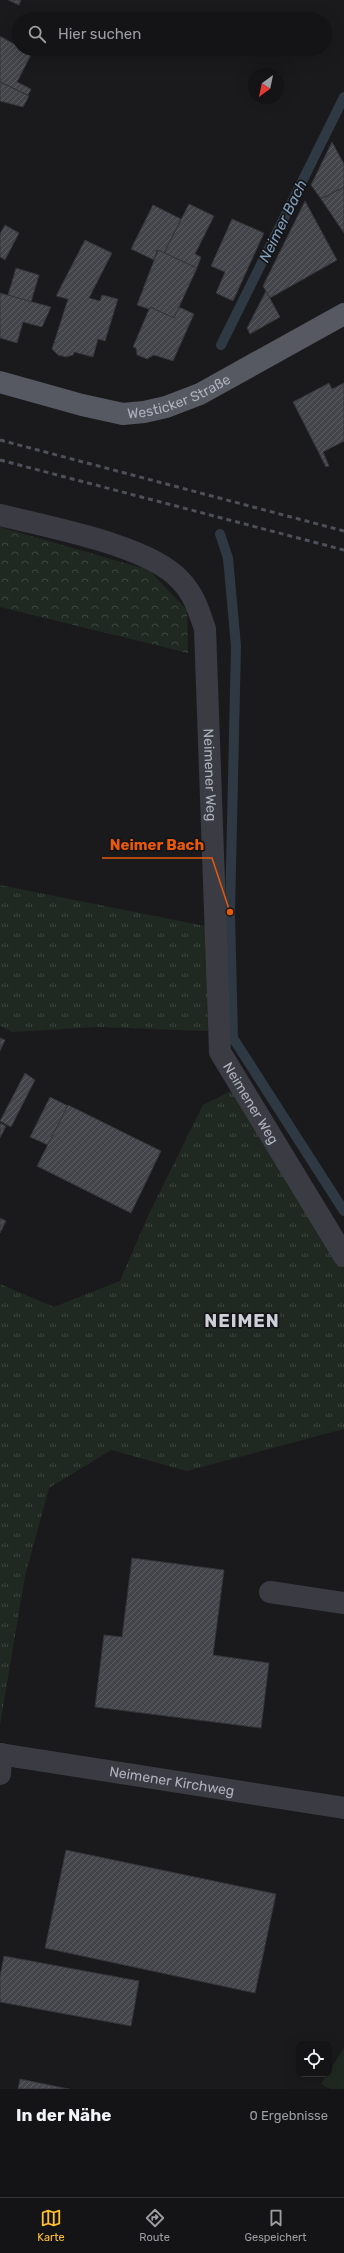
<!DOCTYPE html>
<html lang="de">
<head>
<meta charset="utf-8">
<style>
  :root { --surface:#141416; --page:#212123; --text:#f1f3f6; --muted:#9d9ea1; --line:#333335; --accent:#ffc030 }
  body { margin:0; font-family:Rubik,sans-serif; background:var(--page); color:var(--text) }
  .controls { position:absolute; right:12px; bottom:12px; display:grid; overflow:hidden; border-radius:8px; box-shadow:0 4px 16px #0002 }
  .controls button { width:36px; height:36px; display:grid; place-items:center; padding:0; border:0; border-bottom:1px solid var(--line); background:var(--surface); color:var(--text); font:20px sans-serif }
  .compass { position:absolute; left:248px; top:68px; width:36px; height:36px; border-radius:50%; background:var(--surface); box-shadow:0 4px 16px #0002; rotate:213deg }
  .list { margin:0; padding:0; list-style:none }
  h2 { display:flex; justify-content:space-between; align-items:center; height:52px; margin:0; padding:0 16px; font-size:17px }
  h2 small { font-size:13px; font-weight:400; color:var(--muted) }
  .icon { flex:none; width:22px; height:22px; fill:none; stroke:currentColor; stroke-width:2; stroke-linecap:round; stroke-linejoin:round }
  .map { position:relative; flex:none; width:344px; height:2089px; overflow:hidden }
  .search { position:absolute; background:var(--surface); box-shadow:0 4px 16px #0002; left:12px; right:12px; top:12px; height:44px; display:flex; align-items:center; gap:10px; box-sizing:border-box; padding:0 14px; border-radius:22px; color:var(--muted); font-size:15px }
  .sheet { height:108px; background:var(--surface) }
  nav { display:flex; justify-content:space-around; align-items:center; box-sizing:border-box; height:56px; border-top:1px solid var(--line); background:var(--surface); font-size:11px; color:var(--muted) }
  nav a { display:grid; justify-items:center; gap:2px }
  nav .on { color:var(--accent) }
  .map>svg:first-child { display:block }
  .grass { fill:url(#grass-tufts) }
  .forest { fill:url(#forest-crowns) }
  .pitch { fill:#202921 }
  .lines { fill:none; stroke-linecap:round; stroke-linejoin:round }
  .stream { stroke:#2f3943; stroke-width:10 }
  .building { fill:url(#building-hatch); stroke:#343439 }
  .minor { stroke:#3b3c43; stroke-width:22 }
  .major { stroke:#575962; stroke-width:22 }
  .rail { stroke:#4e5058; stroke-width:3; stroke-dasharray:5 4; stroke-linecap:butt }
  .labels { text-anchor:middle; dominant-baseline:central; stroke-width:3.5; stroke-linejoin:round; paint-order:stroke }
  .street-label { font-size:14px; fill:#acb1bd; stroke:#151518 }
  .water-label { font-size:15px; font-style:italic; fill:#819ebb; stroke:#151518 }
  .district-label { font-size:18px; font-weight:bold; letter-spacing:1px; fill:#cdd0d9; stroke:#151518 }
  .leader { fill:none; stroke:#e8590c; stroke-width:1.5 }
  .callout-dot { fill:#e8590c; stroke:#151518; stroke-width:1.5 }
  .callout-label { font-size:15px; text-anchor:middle; font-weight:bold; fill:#e8590c; stroke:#151518; stroke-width:3.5; stroke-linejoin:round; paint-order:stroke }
</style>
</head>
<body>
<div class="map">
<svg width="344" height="2089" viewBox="0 0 344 2089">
  <defs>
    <pattern id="grass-tufts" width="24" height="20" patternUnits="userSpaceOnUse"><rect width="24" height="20" fill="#202921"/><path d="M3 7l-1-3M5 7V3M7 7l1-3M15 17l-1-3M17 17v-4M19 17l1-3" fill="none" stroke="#3e463f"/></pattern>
    <pattern id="forest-crowns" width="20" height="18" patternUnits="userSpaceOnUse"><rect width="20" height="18" fill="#202921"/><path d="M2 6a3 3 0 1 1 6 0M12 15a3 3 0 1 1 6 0" fill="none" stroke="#3e463f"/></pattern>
    <pattern id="building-hatch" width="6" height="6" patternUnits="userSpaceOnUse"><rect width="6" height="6" fill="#44454a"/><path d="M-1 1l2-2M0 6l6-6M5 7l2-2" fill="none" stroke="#5c5d62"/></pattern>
  </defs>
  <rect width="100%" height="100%" fill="#1a1a1d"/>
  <g class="grass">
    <polygon points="0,885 205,926 208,1031 97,1027 12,1032 0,1026"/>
    <polygon points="237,1088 344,1260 344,1429 187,1471 111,1450 49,1488 25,1576 0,1725 0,1284 54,1307 120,1281 148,1216 203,1105"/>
  </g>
  <polygon class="forest" points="0,527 149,570 187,610 188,653 0,607"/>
  <polygon class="pitch" points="344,2048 344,2089 330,2089 321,2084"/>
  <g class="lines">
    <g class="stream">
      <polyline points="221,345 344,97"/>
      <polyline points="220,534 228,558 236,646 230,912 233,1038 344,1211"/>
    </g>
  </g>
  <g class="building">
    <polygon points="8,0 21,0 19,5"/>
    <polygon points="0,36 19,47 19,49 32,53 17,82 31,89 28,95 0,82"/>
    <polygon points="0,82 29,96 23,107 0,101"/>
    <polygon points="332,142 344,164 344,187 321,199 311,185"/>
    <polygon points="344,187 344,233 321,199"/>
    <polygon points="305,201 337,260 270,298 263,286"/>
    <polygon points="189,204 214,216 195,254 201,257 197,268 164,253"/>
    <polygon points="153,205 181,219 164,253 157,250 154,260 131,249"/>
    <polygon points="232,219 264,233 233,301 216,293 225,272 211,266"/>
    <polygon points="5,225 19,233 5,260 0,257 0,234"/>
    <polygon points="85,240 112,253 89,298 100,301 102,295 118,299 105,341 98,339 93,357 74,352 73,355 66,357 58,355 52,349 68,299 56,296"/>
    <polygon points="158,250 197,268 174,318 150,307 149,309 137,305"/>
    <polygon points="16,268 39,275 31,302 8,295"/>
    <polygon points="266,291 280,317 250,334 247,328"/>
    <polygon points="0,293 51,307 42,327 23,322 17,343 0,338"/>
    <polygon points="150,307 174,318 179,307 194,314 173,361 154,355 147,359 137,355 136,348 133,347"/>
    <polygon points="329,383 332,389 344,383 344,441 323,452 329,466 326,467 293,402"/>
    <polygon points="0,1038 5,1040 0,1051"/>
    <polygon points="25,1073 35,1080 11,1127 0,1121"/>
    <polygon points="50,1097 68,1106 48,1145 30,1137"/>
    <polygon points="68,1105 161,1151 131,1213 37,1166"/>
    <polygon points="0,1123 6,1126 0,1138"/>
    <polygon points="0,1218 6,1221 0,1233"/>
    <polygon points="132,1558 224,1570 213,1655 269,1663 261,1728 95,1707 104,1635 122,1637"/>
    <polygon points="66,1850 276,1894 255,1993 45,1948"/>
    <polygon points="4,1956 139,1981 131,2026 0,2002 0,1976"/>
    <polygon points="20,2079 69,2089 18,2089"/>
  </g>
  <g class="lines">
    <g class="minor">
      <path id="s1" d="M0,515C47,527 149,545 180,580C194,594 199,611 205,629L220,1052L344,1256"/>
      <polyline points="270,1592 344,1603"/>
      <path id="s2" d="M0,1754L344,1808"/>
      <polyline points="0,1774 1,1754"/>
    </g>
    <path class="major" id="s3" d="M0,382L82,405L123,414L144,412L166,407L200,394L344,314"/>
    <g class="rail">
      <polyline points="0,440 344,531"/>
      <polyline points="0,460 344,550"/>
    </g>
  </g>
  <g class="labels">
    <g class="street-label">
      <text stroke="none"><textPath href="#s3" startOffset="186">Westicker Straße</textPath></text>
      <text stroke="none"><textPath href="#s1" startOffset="395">Neimener Weg</textPath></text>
      <text stroke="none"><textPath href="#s1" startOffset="732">Neimener Weg</textPath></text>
      <text stroke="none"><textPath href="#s2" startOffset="174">Neimener Kirchweg</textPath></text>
    </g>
    <g class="water-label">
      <text transform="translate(283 221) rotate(-64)">Neimer Bach</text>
    </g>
    <g class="district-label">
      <text x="242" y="1321">NEIMEN</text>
    </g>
  </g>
  <path class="leader" d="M230 912L212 858H102"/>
  <circle class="callout-dot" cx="230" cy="912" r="4"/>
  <g class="callout-label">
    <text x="157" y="850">Neimer Bach</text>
  </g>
</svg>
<div class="controls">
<button><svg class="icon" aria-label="locate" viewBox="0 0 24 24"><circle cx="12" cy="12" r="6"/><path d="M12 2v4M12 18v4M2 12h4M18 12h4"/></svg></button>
</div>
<svg class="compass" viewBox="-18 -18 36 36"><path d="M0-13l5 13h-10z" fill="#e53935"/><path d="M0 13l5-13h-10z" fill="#9d9ea1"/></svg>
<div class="search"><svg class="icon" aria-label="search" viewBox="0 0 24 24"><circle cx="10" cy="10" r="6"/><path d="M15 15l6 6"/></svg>Hier suchen</div>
</div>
<section class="sheet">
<h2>In der Nähe<small>0 Ergebnisse</small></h2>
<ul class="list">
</ul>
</section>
<nav>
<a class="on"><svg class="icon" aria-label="map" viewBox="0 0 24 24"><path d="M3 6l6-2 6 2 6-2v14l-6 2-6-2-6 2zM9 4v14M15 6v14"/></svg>Karte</a>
<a><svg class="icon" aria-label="directions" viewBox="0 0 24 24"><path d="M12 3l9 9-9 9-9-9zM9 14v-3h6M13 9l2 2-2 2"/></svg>Route</a>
<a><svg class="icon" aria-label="saved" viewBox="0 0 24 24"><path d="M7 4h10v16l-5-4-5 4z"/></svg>Gespeichert</a>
</nav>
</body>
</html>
